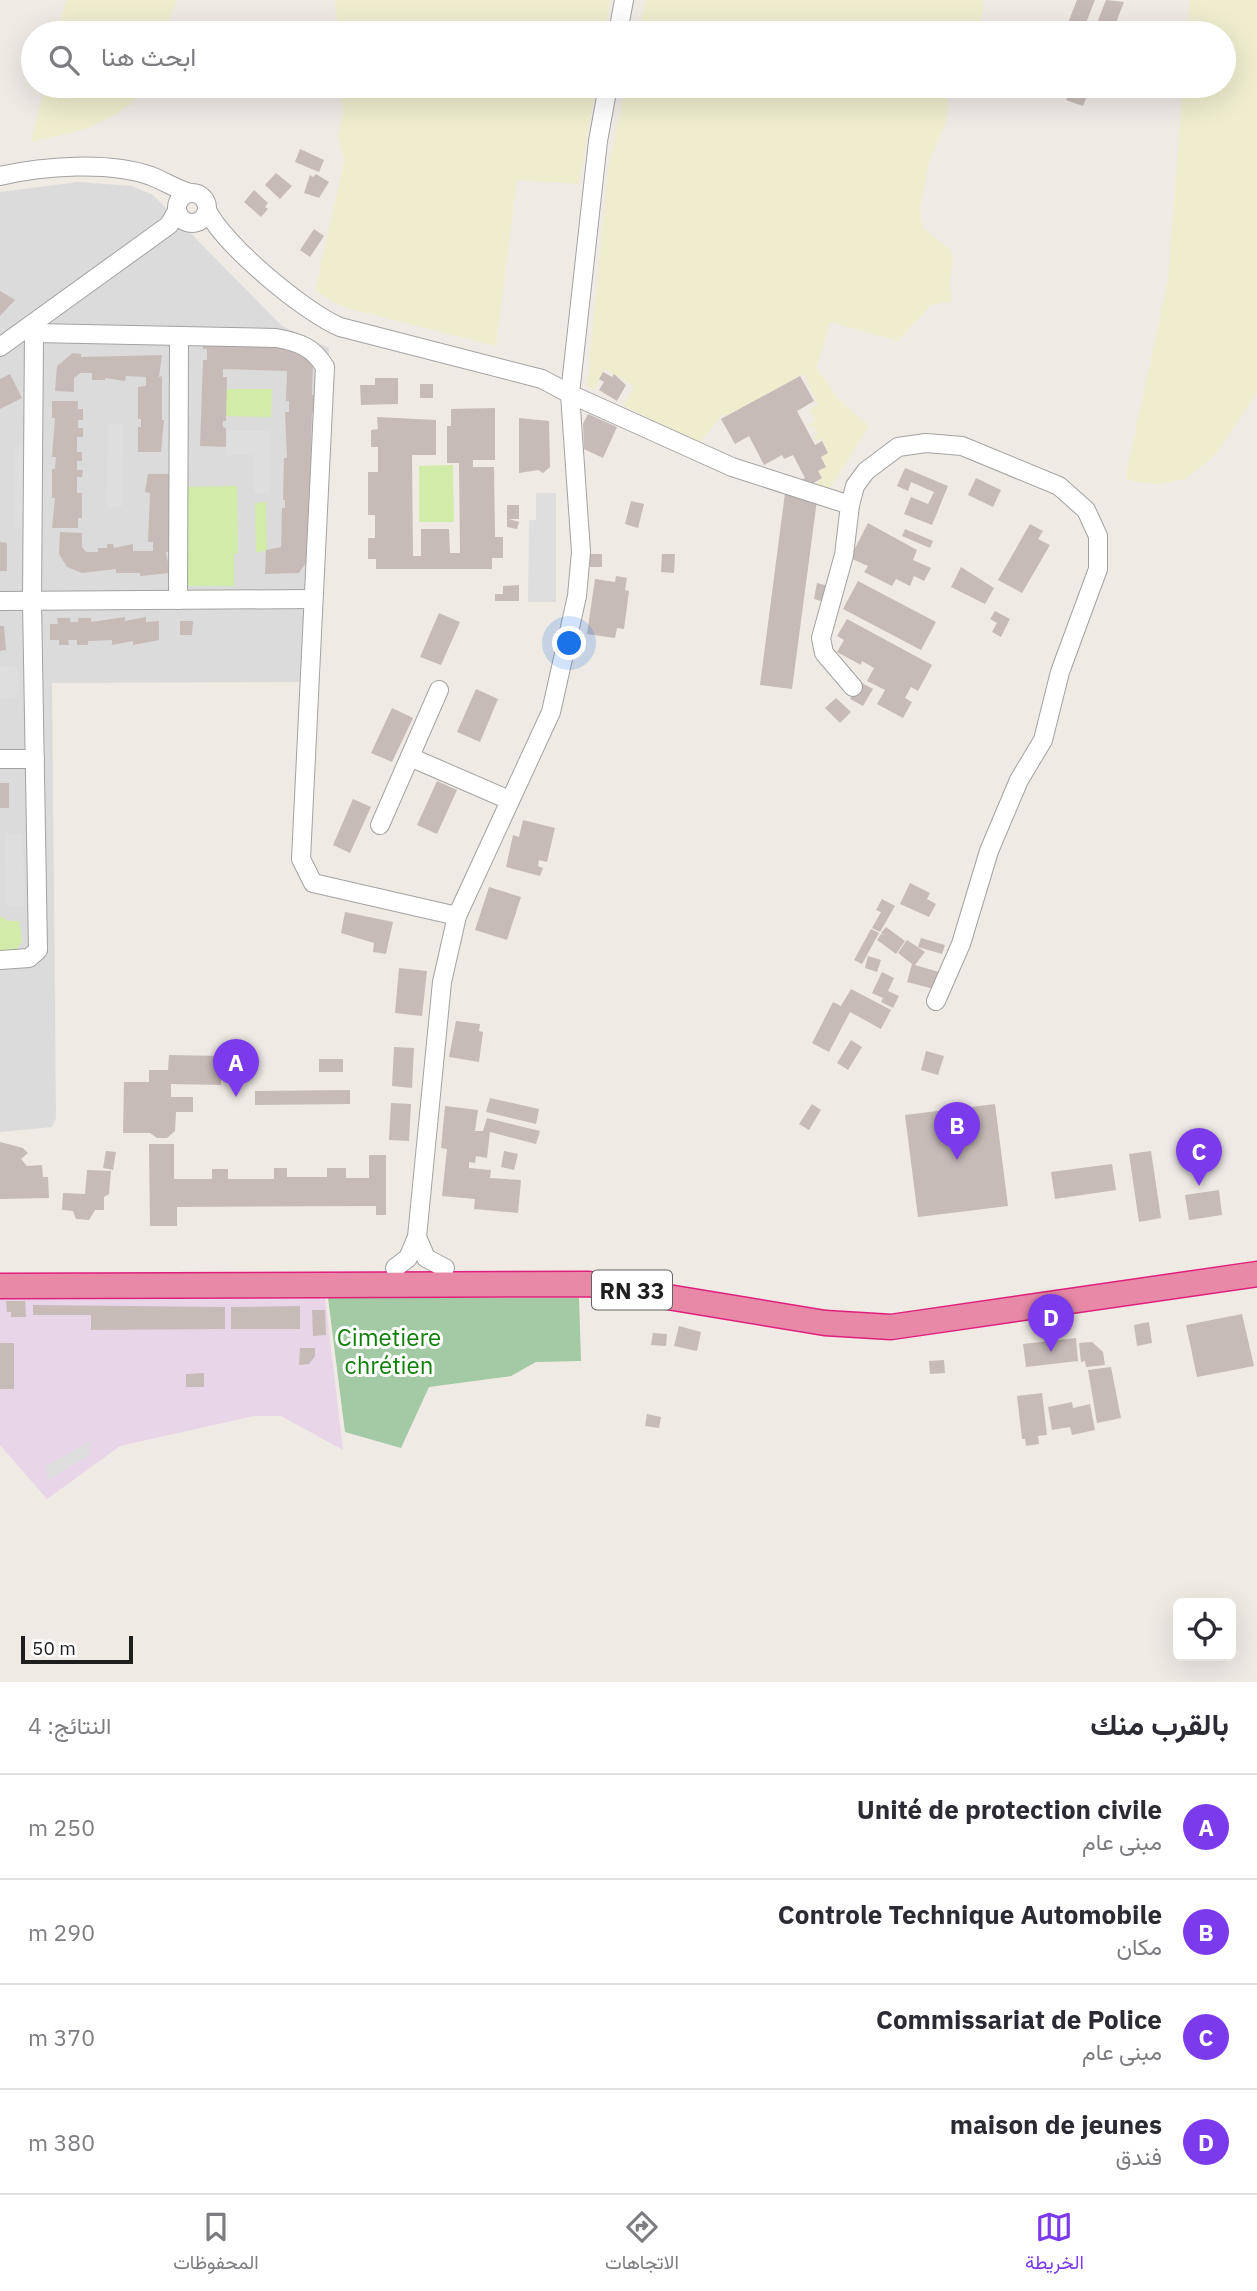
<!DOCTYPE html>
<html lang="ar">
<head>
<meta charset="utf-8">
<style>
  :root { --surface:#fff; --page:#f7f7f7; --text:#2b2b33; --muted:#7c7c81; --line:#e1e1e2; --accent:#7c3aed }
  body { margin:0; font-family:"IBM Plex Sans",Vazirmatn,sans-serif; background:var(--page); color:var(--text); direction:rtl }
  .controls { position:absolute; right:21px; bottom:21px; display:grid; overflow:hidden; border-radius:10px; box-shadow:0 7px 28px #0002 }
  .controls button { width:63px; height:63px; display:grid; place-items:center; padding:0; border:0; border-bottom:2px solid var(--line); background:var(--surface); color:var(--text); font:35px sans-serif }
  .scale { position:absolute; left:21px; bottom:18px; width:112px; box-sizing:border-box; padding-left:7px; border:4px solid #1e1e1e; border-top:0; font-size:19px; line-height:24px; white-space:nowrap; color:#1e1e1e; -webkit-text-stroke:5px #fff; paint-order:stroke }
  .you { position:absolute; left:570px; top:644px; width:24px; height:24px; margin:-18px; border:5px solid #fff; border-radius:50%; background:#1a73e8; box-shadow:0 0 0 10px #1a73e833 }
  .badge { display:grid; place-items:center; width:46px; height:46px; border-radius:50%; background:var(--accent); color:#fff; font-size:23px; font-weight:700 }
  .pin { position:absolute; translate:-50% -58px; filter:drop-shadow(0 2px 4px #0008) }
  .pin::after { content:''; position:absolute; top:37px; width:24px; height:21px; background:inherit; clip-path:polygon(0 0,100% 0,50% 100%) }
  .list { margin:0; padding:0; list-style:none }
  h2 { display:flex; justify-content:space-between; align-items:center; height:91px; margin:0; padding:0 28px; font-size:30px }
  h2 small { font-size:23px; font-weight:400; color:var(--muted) }
  .list li { display:grid; grid-template-columns:46px 1fr auto; gap:21px; align-items:center; box-sizing:border-box; height:105px; padding:0 28px; border-top:2px solid var(--line) }
  .list b { display:block; font-size:26px; white-space:nowrap }
  .list p { margin:0; font-size:23px; white-space:nowrap; color:var(--muted) }
  .list em { font-size:23px; font-style:normal; color:var(--muted) }
  .icon { flex:none; width:38px; height:38px; fill:none; stroke:currentColor; stroke-width:2; stroke-linecap:round; stroke-linejoin:round }
  .map { position:relative; flex:none; width:1257px; height:1682px; overflow:hidden; direction:ltr }
  .search { position:absolute; background:var(--surface); box-shadow:0 7px 28px #0002; left:21px; right:21px; top:21px; height:77px; display:flex; align-items:center; gap:18px; box-sizing:border-box; padding:0 24px; border-radius:38px; color:var(--muted); font-size:26px }
  .sheet { height:511px; background:var(--surface) }
  nav { display:flex; justify-content:space-around; align-items:center; box-sizing:border-box; height:98px; border-top:2px solid var(--line); background:var(--surface); font-size:19px; color:var(--muted) }
  nav a { display:grid; justify-items:center; gap:4px }
  nav .on { color:var(--accent) }
  .map>svg:first-child { display:block }
  .residential { fill:#dcdbdb }
  .industrial { fill:#e9d5e8 }
  .farmland { fill:#efedce }
  .grass { fill:#d2eba8 }
  .cemetery { fill:#a4c9a5 }
  .parking { fill:#dedede }
  .building { fill:#c7bbb7 }
  .lines { fill:none; stroke-linecap:round; stroke-linejoin:round }
  .minor-casing { stroke:#a2a2a2; stroke-width:20 }
  .highway-casing { stroke:#df1f7b; stroke-width:27 }
  .minor { stroke:#fff; stroke-width:18 }
  .highway { stroke:#e989a8; stroke-width:24 }
  .labels { text-anchor:middle; dominant-baseline:central; stroke-width:6; stroke-linejoin:round; paint-order:stroke }
  .shield { fill:#fff; stroke:#626262; stroke-width:2 }
  .shield-label { font-size:23px; font-weight:bold; fill:#1e1e1e }
  .park-label { font-size:24px; fill:#0e8008; stroke:#fff }
</style>
</head>
<body>
<div class="map">
<svg width="1257" height="1682" viewBox="0 0 1257 1682">
  <rect width="100%" height="100%" fill="#efeae4"/>
  <polygon class="residential" points="78,182 132,186 153,195 282,326 329,348 316,682 52,683 56,1118 52,1127 0,1132 0,192"/>
  <polygon class="industrial" points="325,1298 343,1450 281,1416 254,1416 120,1446 47,1499 0,1445 0,1299"/>
  <g class="farmland">
    <polygon points="66,0 177,0 164,33 58,33"/>
    <polygon points="335,0 610,0 605,33 338,33"/>
    <polygon points="646,0 983,0 983,10 976,33 638,33"/>
    <polygon points="1190,0 1257,0 1257,393 1216,454 1203,465 1185,479 1160,484 1142,483 1125,479 1168,280 1183,86 1224,86 1224,33 1187,33"/>
    <polygon points="45,86 144,86 140,96 118,113 83,130 31,142"/>
    <polygon points="341,86 596,86 579,184 517,180 496,346 343,307 315,291 344,162 338,136 343,112"/>
    <polygon points="626,86 942,86 948,102 947,119 929,162 920,210 924,229 950,250 953,261 949,283 952,301 931,305 898,341 830,322 817,368 837,398 869,426 830,488 816,484 821,478 818,471 826,466 821,457 828,452 822,438 817,441 814,437 818,433 813,426 809,428 808,425 815,420 810,410 818,404 804,374 726,416 723,414 700,442 623,406 634,386 604,369 594,390 587,386 609,164"/>
  </g>
  <g class="grass">
    <polygon points="225,389 272,389 271,417 225,416"/>
    <polygon points="453,465 454,522 419,522 419,466"/>
    <polygon points="237,486 238,553 234,554 234,586 187,586 185,487"/>
    <polygon points="266,502 267,551 256,552 255,503"/>
    <polygon points="0,916 8,921 19,921 22,942 16,950 0,951"/>
  </g>
  <polygon class="cemetery" points="328,1298 579,1298 581,1361 536,1362 511,1376 429,1387 401,1448 345,1432"/>
  <g class="parking">
    <polygon points="108,424 123,424 122,507 106,507"/>
    <polygon points="227,431 270,431 270,493 254,493 254,455 227,455"/>
    <rect x="15" y="444" width="9" height="85"/>
    <polygon points="536,493 556,493 556,602 528,602 529,520 536,520"/>
    <polygon points="18,666 19,697 0,698 0,667"/>
    <polygon points="5,834 23,834 24,906 6,906"/>
    <polygon points="89,1442 90,1455 48,1480 46,1466"/>
  </g>
  <g class="building">
    <polygon points="1077,0 1095,0 1082,33 1064,33"/>
    <polygon points="1106,0 1124,2 1112,33 1093,33"/>
    <polygon points="1072,86 1091,86 1083,106 1066,100"/>
    <polygon points="300,149 324,160 319,172 295,162"/>
    <polygon points="276,173 292,186 280,199 265,185"/>
    <polygon points="316,174 329,182 319,198 304,193 310,175 313,177"/>
    <polygon points="254,190 268,203 265,207 268,209 261,217 244,202"/>
    <polygon points="314,229 324,236 310,257 300,250"/>
    <polygon points="0,291 15,300 0,316"/>
    <polygon points="203,342 295,345 313,361 312,395 316,395 315,413 312,413 311,447 315,447 314,465 311,464 313,513 309,513 308,560 299,573 265,574 266,550 281,547 282,508 285,508 285,500 283,500 284,458 287,458 285,412 289,412 289,401 286,401 287,371 223,369 223,377 227,377 226,421 223,421 223,427 226,428 226,447 200,446 203,360 207,360 207,349 203,349"/>
    <polygon points="73,353 81,354 81,357 162,355 159,377 162,376 162,420 164,420 161,452 138,452 138,427 141,427 141,419 138,419 138,387 146,386 146,377 126,376 125,381 105,378 105,380 92,380 92,373 80,373 74,378 74,392 55,391 57,366"/>
    <polygon points="603,372 612,377 614,374 626,385 617,401 599,390 604,382 599,379"/>
    <polygon points="10,374 22,398 0,409 0,379"/>
    <polygon points="800,376 814,401 797,411 815,445 822,441 828,453 821,457 826,467 818,471 822,478 803,489 799,482 805,478 793,455 784,459 782,455 764,465 749,436 735,444 721,419"/>
    <polygon points="375,378 398,378 398,404 361,405 360,385 375,385"/>
    <rect x="420" y="384" width="13" height="14"/>
    <polygon points="52,401 78,401 78,409 83,409 83,420 78,420 78,428 83,428 83,437 77,437 77,452 82,452 82,461 77,461 77,470 83,470 82,477 77,477 77,493 82,493 82,518 78,518 78,528 52,528 55,498 52,498 52,469 55,469 56,457 52,457 55,418 52,418"/>
    <polygon points="495,408 495,460 473,460 473,467 494,467 495,537 503,537 503,558 492,558 492,569 376,569 376,559 368,559 368,538 375,538 375,515 368,515 368,472 378,472 378,447 371,447 371,430 378,429 377,417 436,420 436,455 412,455 413,556 421,556 421,529 449,529 450,553 460,553 459,463 447,463 447,426 451,426 451,409"/>
    <polygon points="588,414 617,427 603,458 584,449 583,424"/>
    <polygon points="519,418 549,421 550,467 543,473 538,470 519,473"/>
    <polygon points="905,468 948,486 932,525 904,514 911,497 928,504 934,492 911,482 908,491 897,486"/>
    <polygon points="148,474 170,474 170,552 166,552 170,573 140,576 140,573 116,573 116,569 82,573 67,567 59,554 60,532 82,533 82,547 86,552 98,552 98,548 107,548 107,544 113,544 114,548 133,544 133,551 153,551 153,542 148,542 150,493 145,492"/>
    <polygon points="976,478 1001,490 993,507 968,495"/>
    <polygon points="785,493 817,500 792,689 760,685"/>
    <polygon points="631,501 644,504 638,528 625,524"/>
    <polygon points="507,505 519,505 519,519 509,519 519,522 517,529 507,527"/>
    <polygon points="868,523 917,550 913,560 931,568 924,581 914,576 910,586 896,579 892,586 864,572 868,566 850,558"/>
    <polygon points="1030,524 1043,531 1038,539 1050,545 1022,593 998,580"/>
    <polygon points="905,529 933,541 930,548 902,536"/>
    <polygon points="0,542 7,543 7,571 0,571"/>
    <rect x="590" y="554" width="12" height="13"/>
    <polygon points="662,554 675,554 674,573 661,572"/>
    <polygon points="961,567 994,588 985,604 951,587"/>
    <polygon points="616,576 627,578 625,590 629,591 624,629 617,628 615,638 587,634 595,579 615,582"/>
    <polygon points="858,581 936,622 921,650 843,609"/>
    <polygon points="817,583 832,587 828,603 814,599"/>
    <polygon points="519,585 519,601 495,601 495,594 503,594 503,586"/>
    <polygon points="995,611 1010,619 1001,637 992,632 997,623 990,619"/>
    <polygon points="439,613 460,622 441,665 420,657"/>
    <polygon points="125,617 125,621 146,617 146,622 159,621 159,640 133,645 133,641 112,645 112,640 88,641 88,645 77,645 77,640 68,640 69,645 59,645 59,640 50,640 50,624 58,624 57,618 70,618 70,622 78,622 78,618 91,618 91,622"/>
    <polygon points="847,619 932,665 918,691 911,687 905,698 912,702 903,718 877,704 885,690 867,681 874,668 862,661 861,665 837,652 844,640 837,636"/>
    <polygon points="180,621 193,621 192,635 180,635"/>
    <polygon points="0,626 4,626 6,650 0,651"/>
    <polygon points="860,682 873,689 863,706 850,699"/>
    <polygon points="476,689 498,699 480,742 457,732"/>
    <polygon points="836,698 851,712 840,723 825,708"/>
    <polygon points="392,708 413,718 392,762 371,753"/>
    <polygon points="437,781 457,790 437,834 417,825"/>
    <rect x="0" y="783" width="9" height="25"/>
    <polygon points="353,799 371,807 350,853 333,845"/>
    <polygon points="523,820 555,828 547,862 539,860 538,866 543,868 540,876 506,867 513,835 519,837"/>
    <polygon points="910,883 930,893 927,899 936,904 929,917 900,904"/>
    <polygon points="489,887 521,897 507,940 475,930"/>
    <polygon points="882,899 895,906 880,932 872,928 881,912 876,910"/>
    <polygon points="345,912 393,922 386,954 373,952 374,943 341,933"/>
    <polygon points="886,927 905,941 896,954 877,940 881,934 884,935 881,933"/>
    <polygon points="871,929 879,933 862,964 854,960"/>
    <polygon points="921,938 945,945 942,954 918,947"/>
    <polygon points="907,940 925,952 915,965 939,972 934,989 907,982 912,964 898,953"/>
    <polygon points="868,956 881,960 877,972 865,968"/>
    <polygon points="399,968 427,971 422,1016 395,1013"/>
    <polygon points="882,972 894,978 888,991 899,996 893,1008 881,1002 883,998 872,993"/>
    <polygon points="851,989 891,1010 881,1029 850,1012 829,1052 812,1043 833,1002 841,1006"/>
    <polygon points="456,1021 480,1024 479,1031 483,1032 479,1062 449,1057"/>
    <polygon points="851,1040 862,1047 848,1070 837,1063"/>
    <polygon points="394,1047 414,1048 412,1088 392,1086"/>
    <polygon points="926,1051 944,1056 938,1075 921,1070"/>
    <polygon points="169,1055 221,1056 221,1085 171,1084 171,1097 193,1097 193,1112 176,1112 175,1131 167,1138 157,1138 150,1133 123,1133 124,1082 149,1082 149,1070 168,1070"/>
    <rect x="319" y="1059" width="24" height="13"/>
    <polygon points="350,1090 350,1104 255,1105 255,1091"/>
    <polygon points="490,1098 539,1109 536,1124 486,1112"/>
    <polygon points="391,1103 411,1104 409,1141 389,1140"/>
    <polygon points="812,1104 821,1110 809,1130 799,1124"/>
    <polygon points="995,1104 1008,1206 918,1217 905,1115"/>
    <polygon points="445,1106 478,1110 475,1131 483,1131 487,1118 540,1131 536,1144 490,1132 487,1158 476,1156 475,1163 469,1162 469,1168 491,1170 490,1178 521,1180 518,1213 474,1209 475,1199 442,1196 447,1149 441,1148"/>
    <polygon points="0,1142 23,1148 28,1153 21,1159 27,1166 42,1165 43,1177 48,1177 49,1198 0,1199"/>
    <polygon points="149,1144 174,1144 174,1179 212,1179 212,1169 228,1169 228,1179 274,1179 274,1168 287,1168 287,1177 327,1177 327,1168 346,1168 346,1178 369,1178 369,1155 386,1155 386,1215 376,1215 376,1206 177,1207 177,1226 150,1226"/>
    <polygon points="106,1151 116,1152 113,1170 103,1168"/>
    <polygon points="504,1151 518,1154 514,1170 501,1167"/>
    <polygon points="1151,1151 1161,1218 1139,1222 1129,1154"/>
    <polygon points="1112,1164 1116,1190 1055,1199 1051,1172"/>
    <polygon points="87,1170 111,1171 109,1194 104,1197 104,1210 95,1210 89,1220 76,1219 73,1211 62,1210 63,1193 85,1194"/>
    <polygon points="1219,1190 1222,1215 1189,1220 1185,1195"/>
    <polygon points="6,1301 25,1301 26,1317 11,1317 11,1312 7,1312"/>
    <polygon points="33,1305 225,1307 225,1329 91,1330 91,1315 33,1315"/>
    <polygon points="300,1306 300,1329 231,1329 231,1307"/>
    <polygon points="312,1310 325,1310 326,1335 313,1336"/>
    <polygon points="1242,1314 1254,1366 1197,1377 1186,1325"/>
    <polygon points="1149,1322 1152,1343 1137,1346 1134,1325"/>
    <polygon points="679,1326 701,1332 697,1351 674,1346"/>
    <polygon points="653,1333 667,1334 666,1346 651,1345"/>
    <polygon points="1076,1338 1078,1361 1026,1367 1023,1344"/>
    <polygon points="1092,1342 1103,1352 1105,1365 1086,1367 1085,1361 1081,1362 1079,1343"/>
    <rect x="0" y="1343" width="14" height="46"/>
    <polygon points="300,1348 315,1348 315,1356 309,1364 299,1365"/>
    <polygon points="944,1360 945,1373 930,1374 929,1361"/>
    <polygon points="1111,1367 1121,1418 1097,1423 1088,1370"/>
    <polygon points="204,1373 204,1387 186,1387 186,1374"/>
    <polygon points="1042,1393 1047,1435 1038,1436 1039,1444 1026,1446 1025,1439 1022,1439 1017,1396"/>
    <polygon points="1072,1402 1073,1408 1090,1404 1095,1430 1072,1435 1070,1427 1052,1430 1048,1407"/>
    <polygon points="647,1414 661,1417 659,1428 645,1426"/>
  </g>
  <g class="lines">
    <g class="minor-casing">
      <g id="minor">
        <polyline points="618,33 624,0"/>
        <polyline points="608,86 598,141 570,394 732,467 850,505 844,555 821,638 824,653 853,687"/>
        <path d="M0,176C43,166 109,161 151,176C164,181 176,189 190,193"/>
        <circle cx="192" cy="208" r="15"/>
        <path d="M207,210C223,244 304,312 340,327L542,379L570,394L581,552L577,596L551,712L457,916L442,982L417,1237L408,1258L395,1268"/>
        <path d="M34,324V333L276,338C299,342 313,347 325,367L301,859L313,883L457,916"/>
        <polyline points="0,347 169,225 177,211"/>
        <polyline points="850,505 855,486 866,471 898,447 926,443 962,446 1059,486 1086,510 1098,536 1098,569 1060,672 1043,740 1019,780 989,851 961,944 936,1001"/>
        <polyline points="178,600 179,336"/>
        <polyline points="0,601 313,599"/>
        <polyline points="410,757 509,800"/>
        <polyline points="0,759 35,759"/>
        <polyline points="380,825 439,690"/>
        <polyline points="0,960 29,958 38,950 32,601 34,333"/>
        <polyline points="417,1237 426,1258 445,1268"/>
      </g>
    </g>
    <g class="highway-casing">
      <polyline id="highway" points="0,1286 589,1284 825,1323 891,1327 1257,1274"/>
    </g>
    <use href="#minor" class="minor"/>
    <use href="#highway" class="highway"/>
  </g>
  <g class="labels">
    <rect class="shield" x="592" y="1270.5" width="80" height="39" rx="5"/>
    <g class="shield-label">
      <text x="632" y="1290">RN 33</text>
    </g>
    <g class="park-label">
      <text x="389" y="1337">Cimetiere<tspan x="389" dy="28">chrétien</tspan></text>
    </g>
  </g>
</svg>
<div class="controls">
<button><svg class="icon" aria-label="locate" viewBox="0 0 24 24"><circle cx="12" cy="12" r="6"/><path d="M12 2v4M12 18v4M2 12h4M18 12h4"/></svg></button>
</div>
<div class="scale">50 m</div>
<div class="you"></div>
<div class="pin badge" style="left:236px;top:1097px">A</div>
<div class="pin badge" style="left:957px;top:1160px">B</div>
<div class="pin badge" style="left:1199px;top:1186px">C</div>
<div class="pin badge" style="left:1051px;top:1352px">D</div>
<div class="search"><svg class="icon" aria-label="search" viewBox="0 0 24 24"><circle cx="10" cy="10" r="6"/><path d="M15 15l6 6"/></svg>ابحث هنا</div>
</div>
<section class="sheet">
<h2>بالقرب منك<small>النتائج: 4</small></h2>
<ul class="list">
<li><span class="badge">A</span><div><b>Unité de protection civile</b><p>مبنى عام</p></div><em>250 m</em></li>
<li><span class="badge">B</span><div><b>Controle Technique Automobile</b><p>مكان</p></div><em>290 m</em></li>
<li><span class="badge">C</span><div><b>Commissariat de Police</b><p>مبنى عام</p></div><em>370 m</em></li>
<li><span class="badge">D</span><div><b>maison de jeunes</b><p>فندق</p></div><em>380 m</em></li>
</ul>
</section>
<nav>
<a class="on"><svg class="icon" aria-label="map" viewBox="0 0 24 24"><path d="M3 6l6-2 6 2 6-2v14l-6 2-6-2-6 2zM9 4v14M15 6v14"/></svg>الخريطة</a>
<a><svg class="icon" aria-label="directions" viewBox="0 0 24 24"><path d="M12 3l9 9-9 9-9-9zM9 14v-3h6M13 9l2 2-2 2"/></svg>الاتجاهات</a>
<a><svg class="icon" aria-label="saved" viewBox="0 0 24 24"><path d="M7 4h10v16l-5-4-5 4z"/></svg>المحفوظات</a>
</nav>
</body>
</html>
